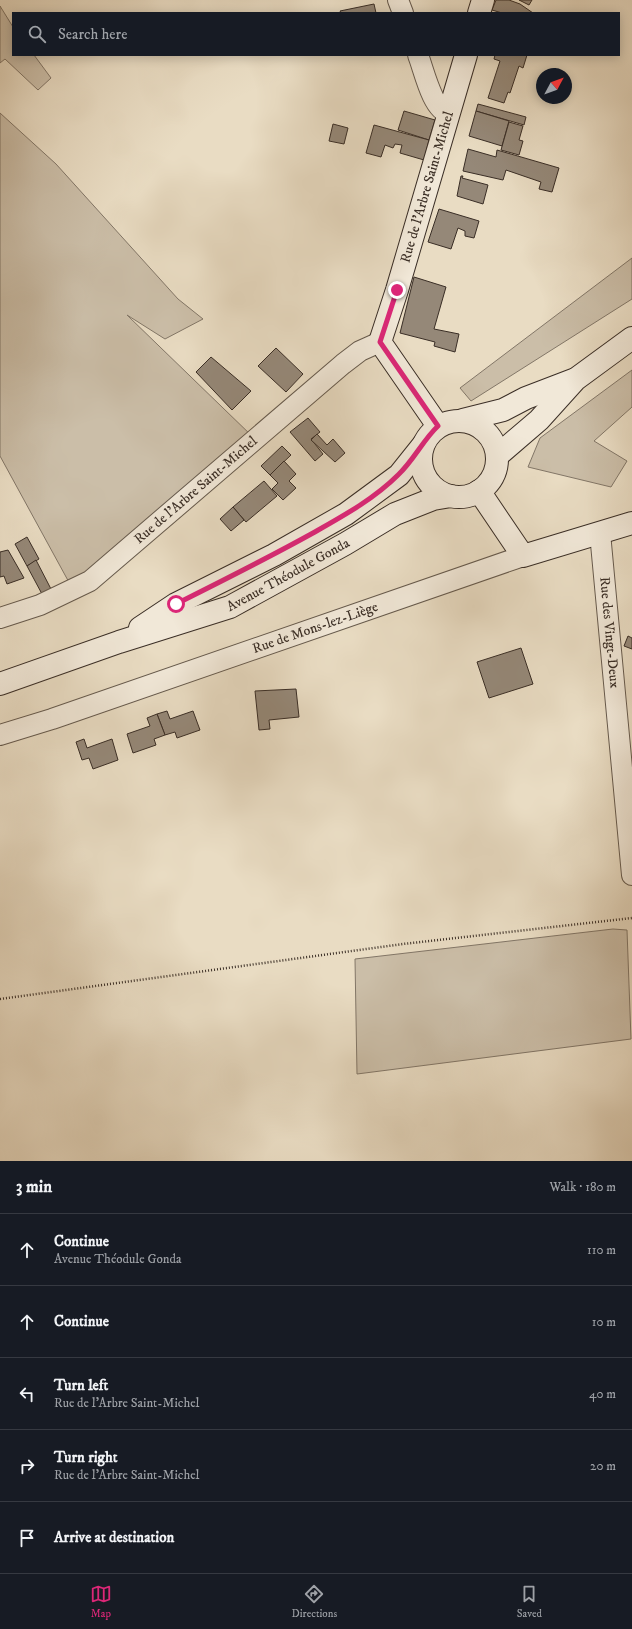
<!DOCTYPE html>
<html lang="en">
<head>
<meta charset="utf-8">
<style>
  :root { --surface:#171b24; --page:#242831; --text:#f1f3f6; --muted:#9ea1a6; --line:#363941; --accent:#db2777 }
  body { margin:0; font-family:"IM FELL DW Pica",serif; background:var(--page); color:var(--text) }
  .compass { position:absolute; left:536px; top:68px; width:36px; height:36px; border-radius:50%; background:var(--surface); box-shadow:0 2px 10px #0003; rotate:49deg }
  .stop { position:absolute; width:12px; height:12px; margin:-9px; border:3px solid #db2777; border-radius:50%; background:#fff }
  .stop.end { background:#db2777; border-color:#fff; box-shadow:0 1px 4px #0008 }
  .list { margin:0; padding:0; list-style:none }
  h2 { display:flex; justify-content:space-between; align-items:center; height:52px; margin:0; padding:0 16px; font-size:17px }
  h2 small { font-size:13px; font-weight:400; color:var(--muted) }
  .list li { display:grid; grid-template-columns:26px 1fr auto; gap:12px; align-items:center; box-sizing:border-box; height:72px; padding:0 16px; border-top:1px solid var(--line) }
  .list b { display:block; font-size:15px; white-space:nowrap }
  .list p { margin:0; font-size:13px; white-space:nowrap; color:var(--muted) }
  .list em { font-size:13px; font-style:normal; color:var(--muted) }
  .icon { flex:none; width:22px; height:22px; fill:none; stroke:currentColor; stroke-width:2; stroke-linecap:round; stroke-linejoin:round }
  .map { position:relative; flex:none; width:632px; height:1161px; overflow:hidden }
  .search { position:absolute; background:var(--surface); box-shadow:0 2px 10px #0003; left:12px; right:12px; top:12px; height:44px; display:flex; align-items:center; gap:10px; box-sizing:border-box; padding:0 14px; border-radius:0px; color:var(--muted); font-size:15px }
  .sheet { height:412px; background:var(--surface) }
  nav { display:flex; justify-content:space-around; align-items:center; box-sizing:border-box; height:56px; border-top:1px solid var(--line); background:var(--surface); font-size:11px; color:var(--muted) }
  nav a { display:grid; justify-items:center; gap:2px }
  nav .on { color:var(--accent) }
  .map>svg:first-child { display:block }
  .green { fill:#cbbea8; stroke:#827667 }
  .building { fill:#958878; stroke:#3a2e26 }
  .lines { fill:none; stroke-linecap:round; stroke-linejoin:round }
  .street-casing { stroke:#665a4d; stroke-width:22 }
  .secondary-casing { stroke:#3a2e26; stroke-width:24 }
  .path { stroke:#3a2e26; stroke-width:2.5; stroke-dasharray:1 2; stroke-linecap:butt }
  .street { stroke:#f1e8d8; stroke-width:20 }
  .secondary { stroke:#f1e8d8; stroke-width:22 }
  .route { stroke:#db2777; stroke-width:5 }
  .labels { text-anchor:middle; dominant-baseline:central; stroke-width:3; stroke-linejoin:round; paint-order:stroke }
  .street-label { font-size:14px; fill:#3a2e26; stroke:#f1e8d8 }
</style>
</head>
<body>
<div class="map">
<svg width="632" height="1161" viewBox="0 0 632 1161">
  <rect width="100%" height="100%" fill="#e9dcc3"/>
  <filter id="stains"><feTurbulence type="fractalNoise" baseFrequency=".005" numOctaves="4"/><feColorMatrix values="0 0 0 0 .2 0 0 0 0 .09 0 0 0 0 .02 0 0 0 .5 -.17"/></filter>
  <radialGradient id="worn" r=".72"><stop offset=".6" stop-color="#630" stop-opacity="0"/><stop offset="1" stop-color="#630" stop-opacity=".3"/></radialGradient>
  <g class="green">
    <polygon points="0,6 13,27 13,55 34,55 51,78 38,90 5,59 0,63"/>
    <polygon points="0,113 56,164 178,299 203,319 165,339 127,315 254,438 71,586 0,456"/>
    <polygon points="632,258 632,299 471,401 460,388"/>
    <polygon points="632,370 632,407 594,441 627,461 611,487 528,467 540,438"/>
    <polygon points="613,929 627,930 631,1039 357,1074 355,959"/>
  </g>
  <g class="building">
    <polygon points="496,0 509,0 520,4 533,13 502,13 492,10"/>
    <polygon points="519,0 532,0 529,5"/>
    <polygon points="374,4 376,13 341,13 340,11"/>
    <polygon points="495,55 527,55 523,68 519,66 510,93 508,92 504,103 488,98 500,61 494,59"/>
    <polygon points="478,104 526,117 524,125 476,111"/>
    <polygon points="404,111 435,120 429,140 398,130"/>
    <polygon points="476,111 509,121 502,146 469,136"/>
    <polygon points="509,122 523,126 519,140 523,141 519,155 501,150"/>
    <polygon points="333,124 348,128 344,144 329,141"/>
    <polygon points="374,125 429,140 424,160 400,153 402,145 395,144 393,148 385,145 381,157 366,153"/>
    <polygon points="468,149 496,157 497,150 559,168 552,192 539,189 541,182 506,170 503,180 463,171"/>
    <polygon points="461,176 463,176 462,178 488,185 483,204 457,196"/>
    <polygon points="439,209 479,221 474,238 465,236 465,231 458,228 451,249 428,242"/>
    <polygon points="414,277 446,287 434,329 459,334 455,352 434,346 435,342 400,333"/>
    <polygon points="276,348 303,374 286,392 258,366"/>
    <polygon points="211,357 251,391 232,410 196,372"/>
    <polygon points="308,418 320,432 311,439 323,454 315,461 290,432"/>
    <polygon points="317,434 327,445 333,439 345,453 335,462 311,440"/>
    <polygon points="282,446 291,455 270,475 261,466"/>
    <polygon points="284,461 296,474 289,481 296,488 283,500 272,489 278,483 270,475"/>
    <polygon points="264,481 277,496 246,522 233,507"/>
    <polygon points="233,507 244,520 231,531 220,519"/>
    <polygon points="27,537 39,559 27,566 15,544"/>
    <polygon points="8,550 24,578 7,584 4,576 0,577 0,552"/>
    <polygon points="36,560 51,589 42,594 27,566"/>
    <polygon points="628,636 632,638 632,649 624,646"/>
    <polygon points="521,648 533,684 489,698 477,662"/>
    <polygon points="296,689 299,717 269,720 270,729 259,730 255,691"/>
    <polygon points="167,711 170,719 193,711 200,730 177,738 175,732 165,735 157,714"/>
    <polygon points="157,714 165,735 154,739 156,745 133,753 127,734 150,726 147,718"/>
    <polygon points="84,739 87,748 112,739 118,760 93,769 89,758 82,760 76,742"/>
  </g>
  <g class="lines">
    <g class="street-casing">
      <g id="street">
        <polyline points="398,0 403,13"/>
        <path d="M418,55C424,70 432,109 448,113"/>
        <path id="s1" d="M600,533L632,875"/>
        <path id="s2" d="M0,618L40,605L90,581L343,364L360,351L380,342"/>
        <path id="s3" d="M0,735L52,719L523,556"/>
      </g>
    </g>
    <g class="secondary-casing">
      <g id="secondary">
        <polyline points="479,13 483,0"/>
        <polyline points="463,420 503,410 526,398 573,380"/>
        <circle cx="459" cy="459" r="38"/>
        <path id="s4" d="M438,426L380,342L397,290L466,55"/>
        <polyline points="497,456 539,420 576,379 632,338"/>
        <polyline points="479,491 523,556 632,523"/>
        <polyline points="140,628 176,604 274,555 346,514 399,475 423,445"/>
        <path id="s5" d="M0,684L119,642L230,607L345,544L395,514L433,499L451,496"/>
      </g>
    </g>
    <polyline class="path" points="0,999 403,944 632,918"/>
    <use href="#street" class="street"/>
    <use href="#secondary" class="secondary"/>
  </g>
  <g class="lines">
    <path class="route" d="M176,604C222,581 268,558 313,533C343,516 374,499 398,475C414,460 423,440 438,426L380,342L397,290"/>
  </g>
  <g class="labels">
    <g class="street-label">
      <text stroke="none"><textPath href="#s4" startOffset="264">Rue de l'Arbre Saint-Michel</textPath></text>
      <text stroke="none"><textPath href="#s2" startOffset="237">Rue de l'Arbre Saint-Michel</textPath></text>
      <text stroke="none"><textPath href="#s5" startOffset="309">Avenue Théodule Gonda</textPath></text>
      <text stroke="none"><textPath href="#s3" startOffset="333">Rue de Mons-lez-Liège</textPath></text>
      <text stroke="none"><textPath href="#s1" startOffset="100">Rue des Vingt-Deux</textPath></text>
    </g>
  </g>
  <rect width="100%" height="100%" filter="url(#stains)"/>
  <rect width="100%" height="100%" fill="url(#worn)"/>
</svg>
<svg class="compass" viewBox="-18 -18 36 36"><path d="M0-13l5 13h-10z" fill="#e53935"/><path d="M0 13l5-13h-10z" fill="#9ea1a6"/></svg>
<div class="stop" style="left:176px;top:604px"></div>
<div class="stop end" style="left:397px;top:290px"></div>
<div class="search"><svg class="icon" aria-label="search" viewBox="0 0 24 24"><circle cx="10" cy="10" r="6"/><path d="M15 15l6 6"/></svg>Search here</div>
</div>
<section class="sheet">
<h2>3 min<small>Walk · 180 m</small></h2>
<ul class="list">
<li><svg class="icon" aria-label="ahead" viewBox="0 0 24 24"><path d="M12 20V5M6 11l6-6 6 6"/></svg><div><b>Continue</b><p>Avenue Théodule Gonda</p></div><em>110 m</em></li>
<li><svg class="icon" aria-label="ahead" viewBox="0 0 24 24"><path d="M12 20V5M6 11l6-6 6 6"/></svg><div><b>Continue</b></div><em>10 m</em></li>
<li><svg class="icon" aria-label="left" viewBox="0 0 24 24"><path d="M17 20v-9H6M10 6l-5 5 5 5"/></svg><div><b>Turn left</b><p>Rue de l'Arbre Saint-Michel</p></div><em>40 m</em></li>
<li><svg class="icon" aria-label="right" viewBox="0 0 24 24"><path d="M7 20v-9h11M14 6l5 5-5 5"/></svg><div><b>Turn right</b><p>Rue de l'Arbre Saint-Michel</p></div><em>20 m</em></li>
<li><svg class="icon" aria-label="arrive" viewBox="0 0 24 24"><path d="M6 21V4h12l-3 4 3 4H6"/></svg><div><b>Arrive at destination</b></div></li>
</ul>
</section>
<nav>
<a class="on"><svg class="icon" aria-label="map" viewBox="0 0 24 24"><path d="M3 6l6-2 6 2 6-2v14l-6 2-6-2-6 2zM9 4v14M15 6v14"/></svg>Map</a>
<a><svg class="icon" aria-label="directions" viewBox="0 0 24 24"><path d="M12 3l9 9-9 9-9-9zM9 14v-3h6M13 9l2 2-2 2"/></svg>Directions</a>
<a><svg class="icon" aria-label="saved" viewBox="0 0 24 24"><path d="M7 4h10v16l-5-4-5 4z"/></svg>Saved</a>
</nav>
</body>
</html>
